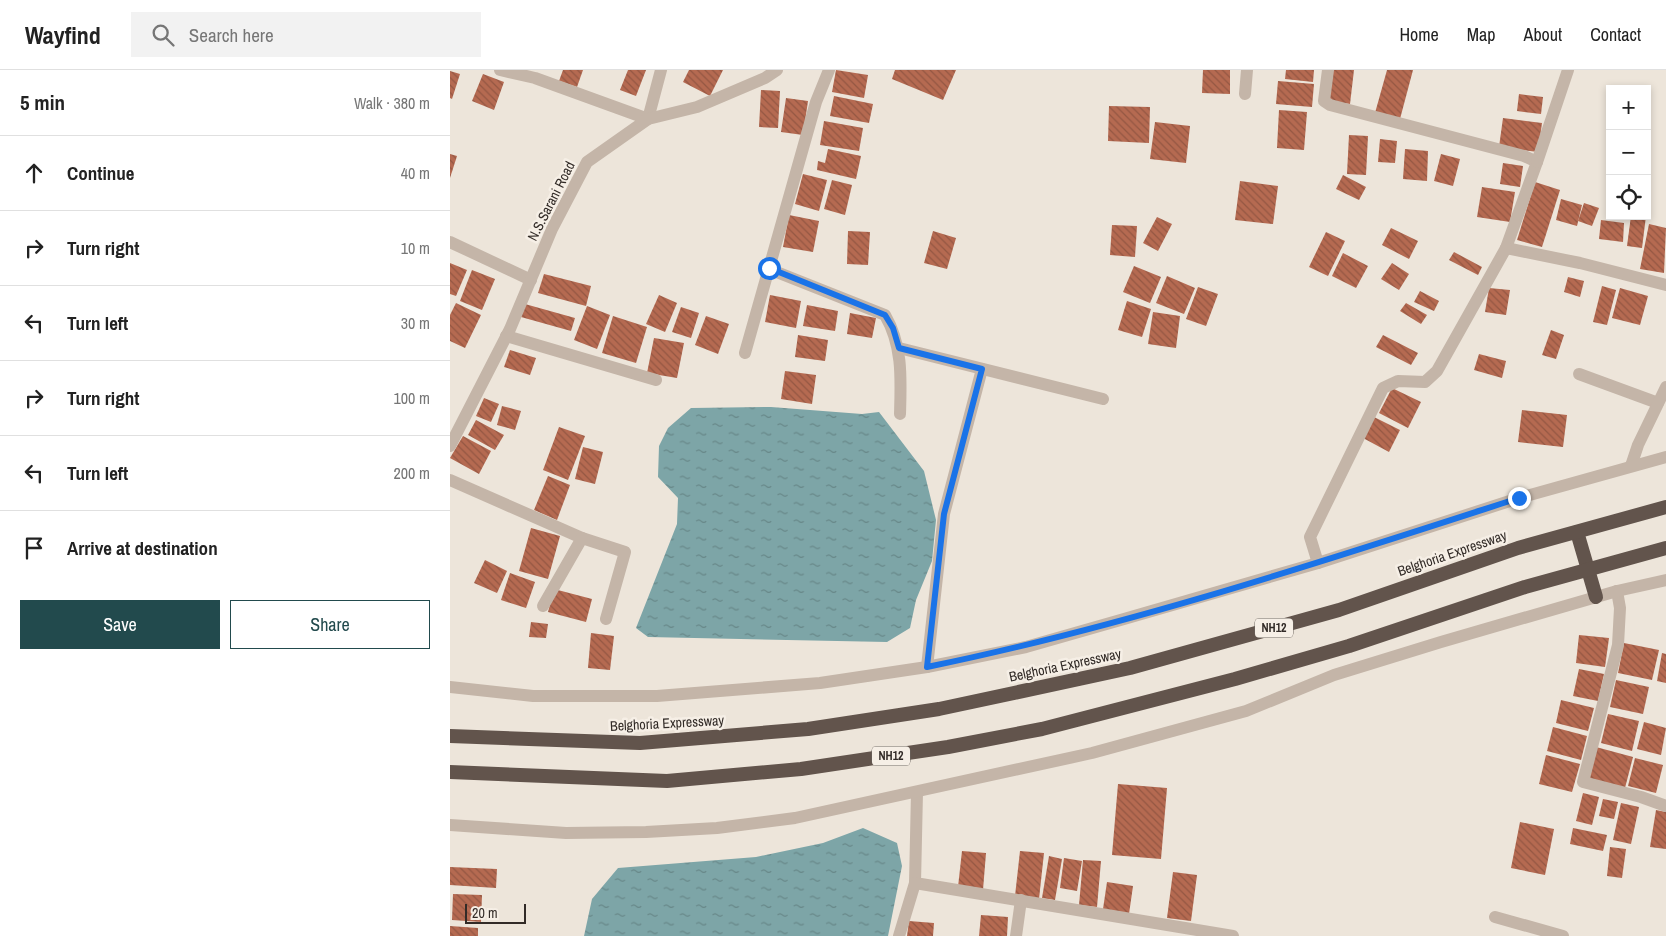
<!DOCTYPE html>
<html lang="en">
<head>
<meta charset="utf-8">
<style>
  :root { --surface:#fff; --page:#f2f2f2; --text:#222; --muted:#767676; --line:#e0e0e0; --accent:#224a4d }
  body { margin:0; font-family:"Archivo Narrow",sans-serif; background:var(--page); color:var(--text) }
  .controls { position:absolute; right:15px; top:15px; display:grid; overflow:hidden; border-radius:0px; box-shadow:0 2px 8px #0003 }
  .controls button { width:45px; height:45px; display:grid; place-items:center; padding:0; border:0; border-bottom:1px solid var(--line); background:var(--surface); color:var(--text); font:25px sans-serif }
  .scale { position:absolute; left:15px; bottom:12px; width:61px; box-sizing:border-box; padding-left:5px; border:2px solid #322b27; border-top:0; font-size:14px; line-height:18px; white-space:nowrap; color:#322b27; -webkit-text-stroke:4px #f6efe6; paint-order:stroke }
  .stop { position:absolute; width:15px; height:15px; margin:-11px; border:4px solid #1a73e8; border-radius:50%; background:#fff }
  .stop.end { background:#1a73e8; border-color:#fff; box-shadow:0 1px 5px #0008 }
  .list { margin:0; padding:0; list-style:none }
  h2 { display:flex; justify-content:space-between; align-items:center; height:65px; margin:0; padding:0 20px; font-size:21px }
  h2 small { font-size:16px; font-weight:400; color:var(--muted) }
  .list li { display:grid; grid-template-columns:32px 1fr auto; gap:15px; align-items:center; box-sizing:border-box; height:75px; padding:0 20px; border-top:1px solid var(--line) }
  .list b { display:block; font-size:19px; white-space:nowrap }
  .list em { font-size:16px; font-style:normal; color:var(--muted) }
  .actions { display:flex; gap:10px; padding:15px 20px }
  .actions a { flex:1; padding:11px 0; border:1px solid var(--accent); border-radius:0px; text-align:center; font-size:18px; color:var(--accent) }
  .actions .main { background:var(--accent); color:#fff }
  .icon { flex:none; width:28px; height:28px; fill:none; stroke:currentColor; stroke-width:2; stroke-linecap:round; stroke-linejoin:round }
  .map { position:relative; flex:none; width:1216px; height:866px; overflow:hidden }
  header { display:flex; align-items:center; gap:30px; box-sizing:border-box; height:70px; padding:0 25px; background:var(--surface); border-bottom:1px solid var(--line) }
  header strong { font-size:24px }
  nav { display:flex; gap:28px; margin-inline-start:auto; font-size:18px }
  .search { width:350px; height:45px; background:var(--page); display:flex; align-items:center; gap:12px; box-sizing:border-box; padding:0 18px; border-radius:0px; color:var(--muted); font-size:19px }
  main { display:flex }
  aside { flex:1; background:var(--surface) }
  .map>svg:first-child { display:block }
  .water { fill:url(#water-ripples) }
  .building { fill:url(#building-back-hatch) }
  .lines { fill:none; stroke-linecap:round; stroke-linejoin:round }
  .minor { stroke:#c4b5a8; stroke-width:12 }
  .tertiary { stroke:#c4b5a8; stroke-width:12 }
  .trunk { stroke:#62544c; stroke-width:14 }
  .route { stroke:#1a73e8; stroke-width:6 }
  .labels { text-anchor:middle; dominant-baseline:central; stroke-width:5; stroke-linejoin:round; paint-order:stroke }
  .shield { fill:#f6efe6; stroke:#6d6660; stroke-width:1 }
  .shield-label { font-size:12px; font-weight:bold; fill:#322b27 }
  .street-label { font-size:14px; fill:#322b27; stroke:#f6efe6 }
</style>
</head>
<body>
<header>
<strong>Wayfind</strong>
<div class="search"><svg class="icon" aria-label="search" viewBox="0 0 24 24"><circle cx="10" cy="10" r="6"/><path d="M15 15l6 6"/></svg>Search here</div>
<nav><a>Home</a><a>Map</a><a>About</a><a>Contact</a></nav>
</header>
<main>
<aside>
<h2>5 min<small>Walk · 380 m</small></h2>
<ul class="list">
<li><svg class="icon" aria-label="ahead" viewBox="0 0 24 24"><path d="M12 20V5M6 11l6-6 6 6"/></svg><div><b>Continue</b></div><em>40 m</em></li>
<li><svg class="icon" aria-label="right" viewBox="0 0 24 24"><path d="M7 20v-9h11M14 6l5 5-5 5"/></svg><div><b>Turn right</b></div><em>10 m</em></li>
<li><svg class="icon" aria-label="left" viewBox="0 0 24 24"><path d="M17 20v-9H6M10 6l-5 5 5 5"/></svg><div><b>Turn left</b></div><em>30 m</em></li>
<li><svg class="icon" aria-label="right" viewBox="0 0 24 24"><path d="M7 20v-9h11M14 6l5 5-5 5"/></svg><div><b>Turn right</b></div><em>100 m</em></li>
<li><svg class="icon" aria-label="left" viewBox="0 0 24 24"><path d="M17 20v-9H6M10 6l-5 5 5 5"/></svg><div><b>Turn left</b></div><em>200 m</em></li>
<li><svg class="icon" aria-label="arrive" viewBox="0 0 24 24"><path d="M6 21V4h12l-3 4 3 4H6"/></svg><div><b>Arrive at destination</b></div></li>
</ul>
<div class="actions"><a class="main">Save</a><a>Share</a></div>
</aside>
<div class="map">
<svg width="1216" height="866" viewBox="0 0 1216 866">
  <defs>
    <pattern id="water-ripples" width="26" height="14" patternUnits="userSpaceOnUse" patternTransform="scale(1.25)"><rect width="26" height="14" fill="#7da5a7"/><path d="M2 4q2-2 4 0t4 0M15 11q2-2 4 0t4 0" fill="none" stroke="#678788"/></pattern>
    <pattern id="building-back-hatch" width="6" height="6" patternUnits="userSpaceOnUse" patternTransform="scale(1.25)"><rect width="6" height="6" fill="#b56a51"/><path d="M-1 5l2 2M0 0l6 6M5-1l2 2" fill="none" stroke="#945743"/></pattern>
  </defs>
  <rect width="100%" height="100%" fill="#ede5da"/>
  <g class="water">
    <polygon points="321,337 412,344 429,342 474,401 486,450 482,491 466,530 460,558 437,572 198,567 186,558 227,454 228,428 208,407 209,376 218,358 241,338"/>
    <polygon points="413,758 447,773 452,796 438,866 134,866 142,829 168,798 306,787 373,773"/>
  </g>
  <g class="building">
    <polygon points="113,0 133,0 127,17 109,11"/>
    <polygon points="178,0 196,0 186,26 170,20"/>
    <polygon points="239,0 273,0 260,26 233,12"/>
    <polygon points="386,0 418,5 414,28 382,22"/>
    <polygon points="445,0 506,0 493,30 442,9"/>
    <polygon points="753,0 780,0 780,24 752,23"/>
    <polygon points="836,0 864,0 863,12 835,9"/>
    <polygon points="881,0 904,0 900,34 877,31"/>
    <polygon points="937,0 963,0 950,49 925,43"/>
    <polygon points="0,1 10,4 2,29 0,28"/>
    <polygon points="33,4 54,12 44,40 22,31"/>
    <polygon points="828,11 864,14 862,37 826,34"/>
    <polygon points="311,20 330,21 328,58 309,57"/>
    <polygon points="1069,24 1093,27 1091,44 1067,41"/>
    <polygon points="384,26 423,34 419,53 380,46"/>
    <polygon points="336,28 358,31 353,65 331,62"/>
    <polygon points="659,36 700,37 699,73 658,71"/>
    <polygon points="829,40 857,42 854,80 827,78"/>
    <polygon points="1053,48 1092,53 1088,82 1049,77"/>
    <polygon points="374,51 413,58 409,81 370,75"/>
    <polygon points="705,52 740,56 736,93 700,89"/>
    <polygon points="899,65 918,66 916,105 897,104"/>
    <polygon points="930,69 947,71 945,93 928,92"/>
    <polygon points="378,79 411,86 406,109 367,100 368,91 375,93"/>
    <polygon points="955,79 978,81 977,111 953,109"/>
    <polygon points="0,84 7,86 0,108"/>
    <polygon points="991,84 1010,89 1003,116 984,111"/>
    <polygon points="1053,93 1073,96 1070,117 1050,114"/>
    <polygon points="353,104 377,110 369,141 345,134"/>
    <polygon points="893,105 916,117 909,130 886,119"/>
    <polygon points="382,110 402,115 395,145 374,139"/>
    <polygon points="790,111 828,116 823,154 785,150"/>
    <polygon points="1085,112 1110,120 1092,177 1067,170"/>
    <polygon points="1032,117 1065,122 1060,152 1027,147"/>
    <polygon points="1111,129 1132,135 1127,156 1106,150"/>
    <polygon points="1134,133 1149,138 1142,156 1128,151"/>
    <polygon points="339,145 369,151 363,182 333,177"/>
    <polygon points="1181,146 1196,146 1192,178 1177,176"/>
    <polygon points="707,147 722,154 708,181 693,173"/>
    <polygon points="1151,150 1174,153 1173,172 1149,169"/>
    <polygon points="1199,154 1216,158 1214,203 1190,199"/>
    <polygon points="662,155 687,156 685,187 660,185"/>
    <polygon points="941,158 968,171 959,189 932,175"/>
    <polygon points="398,161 420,162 418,195 397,194"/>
    <polygon points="483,161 506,168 497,199 474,193"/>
    <polygon points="876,162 895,171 878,206 859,197"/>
    <polygon points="1004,182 1032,197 1028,205 999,190"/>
    <polygon points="893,183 918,196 906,218 882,206"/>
    <polygon points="0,193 17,200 6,226 0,224"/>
    <polygon points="942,193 959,204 949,220 931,209"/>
    <polygon points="684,196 711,207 700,233 673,222"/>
    <polygon points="22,200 45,209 32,240 10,231"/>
    <polygon points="94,204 141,216 136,236 88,223"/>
    <polygon points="717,206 745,218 734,244 706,233"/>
    <polygon points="1118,207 1134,211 1130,227 1114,222"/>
    <polygon points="1152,216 1166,220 1157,255 1143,252"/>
    <polygon points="748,217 768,224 756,256 736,249"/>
    <polygon points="1039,218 1060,220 1056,245 1035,242"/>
    <polygon points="1170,218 1198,226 1190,255 1162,248"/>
    <polygon points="970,221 989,231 984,241 964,232"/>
    <polygon points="209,225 227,233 215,262 196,254"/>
    <polygon points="320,225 351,231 346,258 315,252"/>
    <polygon points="677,231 701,239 692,267 668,260"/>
    <polygon points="6,233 31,245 15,278 0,271 0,245"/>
    <polygon points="956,233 977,245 971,254 950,241"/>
    <polygon points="75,234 125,248 121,261 71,247"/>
    <polygon points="357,235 388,241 385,261 353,256"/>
    <polygon points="137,236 160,245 147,279 124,270"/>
    <polygon points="231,237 249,243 241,268 222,262"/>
    <polygon points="703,242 730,246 726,278 698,274"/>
    <polygon points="400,243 426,248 422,268 397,264"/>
    <polygon points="163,246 197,257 186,293 152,283"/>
    <polygon points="256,246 279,254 268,284 245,275"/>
    <polygon points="1101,260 1114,265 1106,289 1092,285"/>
    <polygon points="348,265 378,270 375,291 345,287"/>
    <polygon points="933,265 968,283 961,295 926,277"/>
    <polygon points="204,268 234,273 227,308 197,303"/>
    <polygon points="60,280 86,288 80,305 54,297"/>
    <polygon points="1029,284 1056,291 1052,308 1024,300"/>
    <polygon points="335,301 366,305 362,334 331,329"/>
    <polygon points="942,318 971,332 958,358 929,343"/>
    <polygon points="34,328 49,334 41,352 26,346"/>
    <polygon points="52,336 71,341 65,360 47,355"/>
    <polygon points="1072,340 1117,345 1113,377 1068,372"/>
    <polygon points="924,347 950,360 939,382 913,368"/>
    <polygon points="26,350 54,365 45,380 18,365"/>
    <polygon points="109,357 135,366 118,410 93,400"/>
    <polygon points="13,366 41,381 29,404 0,388"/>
    <polygon points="133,377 153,382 145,414 125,409"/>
    <polygon points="98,406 120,415 107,450 84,440"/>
    <polygon points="81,458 110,466 98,509 69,501"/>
    <polygon points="35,490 57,501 47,523 24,513"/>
    <polygon points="60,503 85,512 76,538 51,530"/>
    <polygon points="104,519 142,529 136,552 98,542"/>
    <polygon points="81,552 98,554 96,568 79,567"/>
    <polygon points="141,563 164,566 160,600 138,598"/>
    <polygon points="1129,565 1159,568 1155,597 1126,593"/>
    <polygon points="1174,573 1209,580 1202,610 1168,603"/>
    <polygon points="1212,583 1216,584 1216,613 1207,611"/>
    <polygon points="1129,599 1154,604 1148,631 1123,626"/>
    <polygon points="1166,610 1199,617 1193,644 1160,637"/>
    <polygon points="1111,630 1144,638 1138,661 1106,653"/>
    <polygon points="1158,644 1189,651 1182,681 1151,673"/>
    <polygon points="1194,652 1216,658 1211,685 1187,679"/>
    <polygon points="1103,657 1137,666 1131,690 1097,681"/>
    <polygon points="1146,677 1183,687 1175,718 1138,709"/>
    <polygon points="1096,685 1130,694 1122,722 1089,714"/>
    <polygon points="1185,688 1213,695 1206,723 1178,716"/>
    <polygon points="668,714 717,718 711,789 662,785"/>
    <polygon points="1133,723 1149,727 1142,755 1126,751"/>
    <polygon points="1153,729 1168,732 1164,749 1149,746"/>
    <polygon points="1171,733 1189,737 1181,774 1163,770"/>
    <polygon points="1206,740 1216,742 1216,779 1200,777"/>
    <polygon points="1070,752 1104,759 1095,805 1061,798"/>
    <polygon points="1123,758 1157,765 1153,781 1120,774"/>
    <polygon points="1160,777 1176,779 1172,808 1157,806"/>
    <polygon points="512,781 536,783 533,820 508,817"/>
    <polygon points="570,781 594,783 589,829 565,826"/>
    <polygon points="599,786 612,789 605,830 592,828"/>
    <polygon points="614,788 632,791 627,821 610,818"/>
    <polygon points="633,790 651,791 647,837 629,835"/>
    <polygon points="0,797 47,799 46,818 0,815"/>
    <polygon points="723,802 747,805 741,851 717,848"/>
    <polygon points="657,812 683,816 679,844 653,839"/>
    <polygon points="3,824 32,825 31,852 2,850"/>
    <polygon points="531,845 558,847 557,866 529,866"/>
    <polygon points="459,851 484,853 483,866 457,866"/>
    <polygon points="0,856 28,858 28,866 0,866"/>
  </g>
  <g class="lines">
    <g class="minor">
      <polyline points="50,0 85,8 198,49 211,0"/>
      <polyline points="878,0 874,31 880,35 1074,86 1087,92 1056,178 1130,193 1216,215"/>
      <polyline points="795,24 797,0"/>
      <polyline points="1087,92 1118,0"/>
      <polyline points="0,172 81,210"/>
      <path d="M319,199L435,245C453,276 451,309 450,344"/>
      <polyline points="56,266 206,310"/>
      <polyline points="449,278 653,329"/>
      <polyline points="295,283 366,32 379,0"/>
      <polyline points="1129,304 1208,333"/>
      <polyline points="0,376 60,259 102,159 137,92 198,49 247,37 315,8 327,0"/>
      <polyline points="1181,396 1188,375 1216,317"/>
      <polyline points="0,410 132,468 175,482 156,549"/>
      <polyline points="868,493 860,467 933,318 948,311 975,312 987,301 1056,178"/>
      <polyline points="1167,521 1170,538 1168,575 1133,712 1191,727 1216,736"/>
      <polyline points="93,536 132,468"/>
      <polyline points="477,597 494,444 532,299"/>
      <polyline points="467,722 465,813 783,866"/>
      <polyline points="1045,847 1113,866"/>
      <polyline points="449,866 465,813"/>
      <polyline points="566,866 571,830"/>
    </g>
    <g class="tertiary">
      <polyline points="0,617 83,626 207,626 370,613 477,597 576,577 674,549 868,493 1069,428 1216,387"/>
      <polyline points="0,755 116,763 196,762 267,758 345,748 642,683 796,641 884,605 991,572 1167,521 1216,510"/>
    </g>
    <g class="trunk">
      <polyline points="1127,462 1146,527"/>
      <polyline points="0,666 190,673 358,659 489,639 680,598 889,540 1068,478 1216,437"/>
      <polyline points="0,702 217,711 351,699 498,677 592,659 785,609 899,576 1075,517 1216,478"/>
    </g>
  </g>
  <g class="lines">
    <path class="route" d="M319,198L435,245L443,258L449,278L532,299L494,444L477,597C678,556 874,491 1069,428"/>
  </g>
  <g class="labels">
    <g class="shield">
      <rect x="805" y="548.5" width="38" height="19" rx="4"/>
      <rect x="422" y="676.5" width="38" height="19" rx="4"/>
    </g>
    <g class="shield-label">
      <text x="824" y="558">NH12</text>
      <text x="441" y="686">NH12</text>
    </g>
    <g class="street-label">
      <text transform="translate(101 131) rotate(-63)">N.S.Sarani Road</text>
      <text transform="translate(1002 483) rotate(-19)">Belghoria Expressway</text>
      <text transform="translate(615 595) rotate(-12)">Belghoria Expressway</text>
      <text transform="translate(217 653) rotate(-3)">Belghoria Expressway</text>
    </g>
  </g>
</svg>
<div class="controls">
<button>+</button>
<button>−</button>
<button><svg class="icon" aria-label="locate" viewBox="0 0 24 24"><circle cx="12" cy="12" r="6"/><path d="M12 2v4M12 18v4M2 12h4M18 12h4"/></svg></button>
</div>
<div class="scale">20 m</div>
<div class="stop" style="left:319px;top:198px"></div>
<div class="stop end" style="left:1069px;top:428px"></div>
</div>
</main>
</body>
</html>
